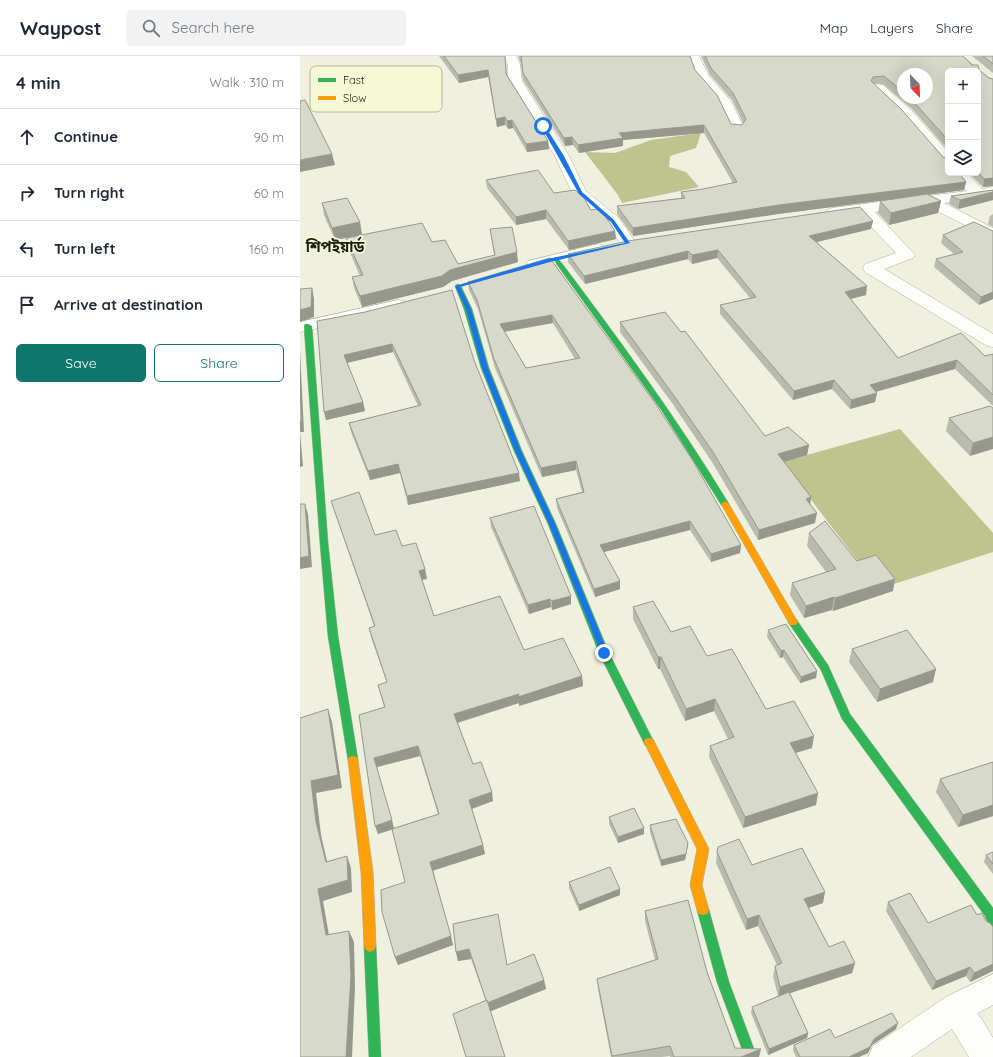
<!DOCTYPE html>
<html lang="en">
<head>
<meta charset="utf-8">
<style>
  :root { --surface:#fff; --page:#f2f2f3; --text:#1f2937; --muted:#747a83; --line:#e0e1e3; --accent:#0f766e }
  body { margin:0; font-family:Quicksand,"Noto Sans Bengali",sans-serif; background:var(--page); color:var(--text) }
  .controls { position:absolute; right:12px; top:12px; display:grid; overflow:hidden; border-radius:6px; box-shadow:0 4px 16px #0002 }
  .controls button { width:36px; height:36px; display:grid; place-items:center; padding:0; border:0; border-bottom:1px solid var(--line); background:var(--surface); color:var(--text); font:20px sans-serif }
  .compass { position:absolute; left:597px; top:12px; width:36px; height:36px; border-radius:50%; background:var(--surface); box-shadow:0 4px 16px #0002; rotate:157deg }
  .stop { position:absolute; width:12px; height:12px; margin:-9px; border:3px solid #1a73e8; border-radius:50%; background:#fff }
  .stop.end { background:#1a73e8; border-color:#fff; box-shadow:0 1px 4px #0008 }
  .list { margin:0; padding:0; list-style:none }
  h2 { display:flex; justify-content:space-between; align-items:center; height:52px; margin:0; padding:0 16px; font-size:17px }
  h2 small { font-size:13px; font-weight:400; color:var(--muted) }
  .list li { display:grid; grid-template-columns:26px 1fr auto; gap:12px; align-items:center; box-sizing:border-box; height:56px; padding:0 16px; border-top:1px solid var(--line) }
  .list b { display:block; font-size:15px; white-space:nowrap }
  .list em { font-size:13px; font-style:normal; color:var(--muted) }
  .actions { display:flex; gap:8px; padding:12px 16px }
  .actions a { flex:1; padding:9px 0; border:1px solid var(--accent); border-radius:6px; text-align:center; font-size:14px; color:var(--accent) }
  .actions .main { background:var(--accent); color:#fff }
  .icon { flex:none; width:22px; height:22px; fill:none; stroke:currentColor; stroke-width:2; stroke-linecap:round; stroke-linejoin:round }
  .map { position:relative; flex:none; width:693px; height:1001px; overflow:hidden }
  header { display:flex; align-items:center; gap:24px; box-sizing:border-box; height:56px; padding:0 20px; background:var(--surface); border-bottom:1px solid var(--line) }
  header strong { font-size:19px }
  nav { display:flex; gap:22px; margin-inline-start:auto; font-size:14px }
  .search { width:280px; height:36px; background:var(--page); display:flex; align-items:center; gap:10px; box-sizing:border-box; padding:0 14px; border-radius:6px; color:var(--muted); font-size:15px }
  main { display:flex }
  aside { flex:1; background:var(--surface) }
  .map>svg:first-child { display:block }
  .water { fill:#bfc38e }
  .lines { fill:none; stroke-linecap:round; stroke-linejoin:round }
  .street-casing { stroke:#aeb0a0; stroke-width:1 }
  .fast-casing { stroke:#aeb0a0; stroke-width:1 }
  .slow-casing { stroke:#aeb0a0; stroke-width:1 }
  .street { fill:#fdfdfa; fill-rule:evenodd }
  .fast { fill:#30b455; fill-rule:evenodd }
  .slow { fill:#ff9f0a; fill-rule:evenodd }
  .wall { fill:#b9bbae; fill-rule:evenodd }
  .shaded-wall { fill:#96988d }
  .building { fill:#d7d9ca; stroke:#96988d; fill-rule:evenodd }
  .route { fill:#1a73e8 }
  .labels { text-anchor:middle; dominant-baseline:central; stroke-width:3.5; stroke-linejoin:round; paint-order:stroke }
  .far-district-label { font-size:15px; font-weight:bold; fill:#1d1e12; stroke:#f5f9d6 }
  .key { fill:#f5f9d6; stroke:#b4b79b; stroke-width:1 }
  .key-label { font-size:11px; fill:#1d1e12 }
</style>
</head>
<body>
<header>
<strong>Waypost</strong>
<div class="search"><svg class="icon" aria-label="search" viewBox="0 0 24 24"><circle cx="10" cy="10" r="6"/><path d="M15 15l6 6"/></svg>Search here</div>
<nav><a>Map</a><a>Layers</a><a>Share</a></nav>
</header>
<main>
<aside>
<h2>4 min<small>Walk · 310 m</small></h2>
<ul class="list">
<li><svg class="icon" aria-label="ahead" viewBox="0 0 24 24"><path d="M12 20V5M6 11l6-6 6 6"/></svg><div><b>Continue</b></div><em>90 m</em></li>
<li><svg class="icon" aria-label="right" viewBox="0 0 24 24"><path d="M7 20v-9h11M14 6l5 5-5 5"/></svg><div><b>Turn right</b></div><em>60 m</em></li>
<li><svg class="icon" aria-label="left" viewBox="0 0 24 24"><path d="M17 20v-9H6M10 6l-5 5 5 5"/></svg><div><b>Turn left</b></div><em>160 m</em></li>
<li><svg class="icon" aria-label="arrive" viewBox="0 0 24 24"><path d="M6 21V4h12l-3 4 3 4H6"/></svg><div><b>Arrive at destination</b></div></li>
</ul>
<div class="actions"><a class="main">Save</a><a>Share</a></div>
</aside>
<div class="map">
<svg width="693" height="1001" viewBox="0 0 693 1001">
  <rect width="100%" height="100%" fill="#eff1de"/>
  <g class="water">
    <polygon points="401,77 396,92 370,100 369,111 386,116 399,131 322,147 318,139 285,96 315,97 351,84"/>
    <polygon points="600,373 693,477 693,496 594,528 561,509 482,406"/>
  </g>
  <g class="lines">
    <g class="street-casing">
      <g id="street">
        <polygon points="204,0 216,0 220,8 222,25 269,100 286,135 319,162 336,187 334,190 328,192 322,190 307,168 272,137 255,100 208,25 208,8"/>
        <polygon points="387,0 399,0 409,20 431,45 444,72 442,75 432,75 418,46 396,21"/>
        <polygon points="578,28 583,29 611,54 648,96 648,109 643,108 601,60 573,35 571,32 573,29"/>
        <polygon points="652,117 667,117 682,133 693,131 693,141 644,147 693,172 693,183 625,149 575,156 615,199 613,202 584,213 693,278 693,291 687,290 565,216 563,212 565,208 596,197 559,158 532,162 527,160 524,157 527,154 532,152 667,135"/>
        <polygon points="298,188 304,190 306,193 304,196 234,214 228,213 226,209 228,205"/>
        <polygon points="98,244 104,245 107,249 104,253 0,276 0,266"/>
        <polygon points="693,918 693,949 678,957 693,982 693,1001 669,1001 652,973 611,1001 568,1001 573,990 646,941"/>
      </g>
    </g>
    <g class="fast-casing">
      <g id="fast">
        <path d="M256,201L258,202C318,282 377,362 429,448L428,450H422L362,355L253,203Z"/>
        <polygon points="158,228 161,230 172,253 189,312 222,395 256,468 309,597 354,686 353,689 349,690 345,689 299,597 248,468 214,395 181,312 164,253 155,230"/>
        <polygon points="5,268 8,268 12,270 28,487 38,580 58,704 57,707 53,708 49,707 48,704 28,580 20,487 4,270"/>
        <polygon points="493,562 496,563 528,609 550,658 693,852 693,870 689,869 685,860 542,663 521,614 488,566 490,563"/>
        <polygon points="403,849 407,850 409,854 429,926 457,1001 445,1001 417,926 397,854 399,850"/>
        <polygon points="70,884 74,886 76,890 81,1001 69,1001 64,890 66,886"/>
      </g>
    </g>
    <g class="slow-casing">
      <g id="slow">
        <polygon points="425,445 429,448 496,563 498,566 496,569 490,569 421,448"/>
        <polygon points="349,682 353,683 409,793 402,829 409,854 407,858 403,859 399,858 397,854 390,829 397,793 344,686 345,683"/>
        <polygon points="53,700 57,701 58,704 73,816 76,890 74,894 70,896 66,894 64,890 61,816 48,704 49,701"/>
      </g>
    </g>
    <use href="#street" class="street"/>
    <use href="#fast" class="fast"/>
    <use href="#slow" class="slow"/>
  </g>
  <g class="wall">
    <polygon points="139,0 205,0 206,8 207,19 248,85 249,93 227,96 213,72 208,73 205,69 197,71 188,21 159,27"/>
    <path d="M218,0H390L395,14L431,68L442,69L443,67L432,44L410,19L401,0H663L689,22L693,23V130L683,131L669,117H678V15H648V94L612,53L583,28H574L648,117L666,126L664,134L627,139L641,145L638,157L589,169L578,157L580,145L614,140L478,158L333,180L317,158V150L381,142V136L403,133L433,127L404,77L323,84V90L279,97L273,89L265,90L223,24L221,8ZM603,18L627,42H603Z"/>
    <polygon points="672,0 693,0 693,17"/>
    <polygon points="186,124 254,137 291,154 315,175 316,183 269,194 246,163 216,169 187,132"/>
    <polygon points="693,134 693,144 658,153 649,148 651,140"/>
    <polygon points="22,147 60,166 62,179 35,184 24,159"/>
    <polygon points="693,158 693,171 688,168 690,160"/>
    <polygon points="190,173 218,206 152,225 143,231 62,251 54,232 52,221 60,220 48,192 46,182 132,186 158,208 194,199"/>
    <polygon points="571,173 517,186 566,239 550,243 598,302 685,300 693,298 693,350 655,313 576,336 577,337 575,346 550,353 532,333 493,344 420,258 420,249 450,242 417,202 392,208 388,203 285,228 268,206 268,198"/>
    <polygon points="693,175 693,243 679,249 634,211 636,203 654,198 641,187 643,179"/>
    <path d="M250,202L441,489L440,497L411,506L390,474L304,496L320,533L295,541L257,452L256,443L282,436L276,414L242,421L195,312L178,253L169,234L168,226ZM253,267L275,303L226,312L205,276Z"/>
    <polygon points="17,265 174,304 220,425 108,449 100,417 70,424 51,376 49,367 118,350 93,296 47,307 63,346 65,355 26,364"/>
    <polygon points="320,266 381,276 465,380 509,389 507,399 484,406 510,449 515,467 458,484 412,406 372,347 320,276"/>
    <polygon points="693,352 670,400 646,375 649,362"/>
    <path d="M31,445L75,479L102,490L125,513L127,523L122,524L134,560L224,594L282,620L283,630L219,650V647L158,667L173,708L193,745L172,753L183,789L185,798L133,814L153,889L98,909L95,901L105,826L92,773L78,778L59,659L84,651L78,629L87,627L71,581L69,572L74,570L34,454ZM120,700L138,758L94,772L77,711Z"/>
    <polygon points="190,462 271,548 252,554 251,551 229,558 191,471"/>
    <polygon points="509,477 557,505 593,535 533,555 532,554 504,562 490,539 492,527 526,516 507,490"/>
    <polygon points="333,551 407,600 466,653 512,692 496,697 518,737 516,749 443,772 409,701 410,690 428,683 414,655 385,665 360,613 358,613 333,563"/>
    <polygon points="468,574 517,615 516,622 500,627 483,601 480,602 467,581"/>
    <polygon points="552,593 633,626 577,646 549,606"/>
    <polygon points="693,706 693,760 658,771 636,736 640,723"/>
    <polygon points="309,761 344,778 318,787 309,768"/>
    <polygon points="350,769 388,787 387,793 385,804 361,810 350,776"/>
    <polygon points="417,796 452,809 523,847 509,852 529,891 555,907 552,917 490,937 508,977 507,982 468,999 451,957 452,951 478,940 473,920 475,910 477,909 458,870 446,874 416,807"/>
    <polygon points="693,796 693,818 684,806 686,799"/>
    <polygon points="269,826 320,833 320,839 279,855 269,832"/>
    <polygon points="588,846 628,867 677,859 693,871 693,915 670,926 666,920 632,934 586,855"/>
    <polygon points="345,855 407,916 435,992 459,1001 370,1001 370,1000 362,1001 311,1001 298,933 297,923 355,904 345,865"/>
    <polygon points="153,868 207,908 244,924 246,933 190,955 205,1001 166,1001 153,958 186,945 171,903 158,905 156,896"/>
    <polygon points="596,973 572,989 568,997 559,1001 496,1001 493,994 494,989"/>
  </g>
  <g class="shaded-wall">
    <polygon points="188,14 188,21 159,27 158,19"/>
    <polygon points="205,61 205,69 197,71 196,63"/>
    <polygon points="212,64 213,72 208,73 207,65"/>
    <polygon points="404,69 404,77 323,84 323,90 279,97 278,89 319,77"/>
    <polygon points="272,81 273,89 265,90 264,82"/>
    <polygon points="248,85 249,93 227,96 226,88"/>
    <polygon points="32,98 35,109 0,116 0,104"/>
    <polygon points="693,122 693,130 683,131 684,123"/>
    <polygon points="666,126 664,134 478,158 333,180 333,172 479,149"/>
    <polygon points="693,136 693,144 658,153 660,144"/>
    <polygon points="641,145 638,157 589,169 591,157"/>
    <polygon points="246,154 246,163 216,169 216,161"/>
    <polygon points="573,165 571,173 508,188 509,180"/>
    <polygon points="60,166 62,179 35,184 32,172"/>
    <polygon points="315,175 316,183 269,194 268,185"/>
    <polygon points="418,194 417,202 392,208 392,199"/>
    <polygon points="388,195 388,203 285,228 284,220"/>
    <polygon points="217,196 218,206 152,225 143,231 62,251 60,240 150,214"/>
    <polygon points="567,230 566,239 543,245 545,236"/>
    <polygon points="12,232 14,243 14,261 0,266 0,254"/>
    <polygon points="693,236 693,243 679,249 681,241"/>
    <polygon points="252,259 253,267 201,276 200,268"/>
    <polygon points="92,288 93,296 46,307 44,299"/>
    <polygon points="0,294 4,376 0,376 3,410 0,411"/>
    <polygon points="657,304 655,313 568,338 570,329"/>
    <polygon points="534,324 532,333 493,344 494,335"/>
    <polygon points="577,337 575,346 550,353 551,344"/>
    <polygon points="63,346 65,355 26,364 24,356"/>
    <polygon points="693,381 693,393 670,400 673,387"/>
    <polygon points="509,389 507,399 477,408 478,398"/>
    <polygon points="276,405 276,414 242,421 241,412"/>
    <polygon points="98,408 100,417 70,424 68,415"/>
    <polygon points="219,417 220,425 108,449 107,440"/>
    <polygon points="511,441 510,451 506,443"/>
    <polygon points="5,448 8,458 12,511 0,513 0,502"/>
    <polygon points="517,457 515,467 458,484 459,474"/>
    <polygon points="390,465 390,474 300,497 300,489"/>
    <polygon points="441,489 440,497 411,506 411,498"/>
    <polygon points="125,513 127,523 120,524 119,515"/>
    <polygon points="595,523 593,535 533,555 535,542"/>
    <polygon points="320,525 320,533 295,541 294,533"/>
    <polygon points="271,540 271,548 252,554 252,545"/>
    <polygon points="534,541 532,554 504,562 506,550"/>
    <polygon points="250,543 251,551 229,558 228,549"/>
    <polygon points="484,594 483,601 480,602 481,595"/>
    <polygon points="358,601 361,601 360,613 358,613"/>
    <polygon points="636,613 633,626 577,646 580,633"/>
    <polygon points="517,615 516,622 500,627 501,621"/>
    <polygon points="282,620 283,630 219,650 219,647 156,667 154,658 219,638"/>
    <polygon points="415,643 414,655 385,665 386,653"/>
    <polygon points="28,653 32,666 42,732 16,737 21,779 30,818 26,806 16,766 11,725"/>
    <polygon points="514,680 512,692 488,699 490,687"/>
    <polygon points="118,690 120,700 77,711 74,702"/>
    <polygon points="192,736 193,745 171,753 169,744"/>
    <polygon points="518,737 516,749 443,772 445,761"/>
    <polygon points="693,749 693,760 658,771 663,759"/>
    <polygon points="92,764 94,773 78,778 75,770"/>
    <polygon points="344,772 344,778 318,787 318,781"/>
    <polygon points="388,787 387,793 385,804 361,810 361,804"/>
    <polygon points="183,789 185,798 132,815 130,806"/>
    <polygon points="47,800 51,812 52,836 23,845 31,891 26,879 18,833"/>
    <polygon points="320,833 320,839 279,855 279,849"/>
    <polygon points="525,836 523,847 502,854 504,843"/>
    <polygon points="459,859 458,870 446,874 447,863"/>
    <polygon points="49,875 54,886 55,931 52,1001 46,1001"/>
    <polygon points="151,880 153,889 98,909 95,901"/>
    <polygon points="169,893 171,903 158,905 156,896"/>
    <polygon points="555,907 552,917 478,941 480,931"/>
    <polygon points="693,908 693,915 670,926 674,917"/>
    <polygon points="670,911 666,920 632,934 636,925"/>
    <polygon points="244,924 246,933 189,956 187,947"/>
    <polygon points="598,967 596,973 572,989 568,997 559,1001 549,1001"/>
    <polygon points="508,977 507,982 468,999 469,993"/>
    <polygon points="461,993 459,1001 441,1001"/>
  </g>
  <g class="building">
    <polygon points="144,0 205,0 206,18 248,85 226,88 212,64 207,65 205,61 196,63 188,14 158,19"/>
    <polygon points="221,0 390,0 395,14 417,39 431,68 442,69 446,63 433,37 411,12 405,0 663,0 672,9 678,9 679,14 689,22 693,23 693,122 684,123 678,116 678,15 648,15 648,84 613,45 610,42 627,42 627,18 603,18 603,36 584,20 573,21 571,25 601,53 643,101 648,102 648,117 659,117 666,126 479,149 333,172 317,150 385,142 381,136 403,133 437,126 404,69 319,77 323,82 278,89 272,81 264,82 223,17"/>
    <polygon points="683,0 693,0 693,8"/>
    <polygon points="5,44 32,98 0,104 0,45"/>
    <polygon points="238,114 254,137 275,134 284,142 291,154 297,153 306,161 315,175 268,185 246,154 216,161 186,124"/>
    <polygon points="693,134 693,136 660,144 651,140"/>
    <polygon points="627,138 641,145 591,157 580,145"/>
    <polygon points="47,142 60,166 32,172 22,147"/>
    <polygon points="560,151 573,165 509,180 567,230 545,236 598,302 661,277 685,300 693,298 693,339 657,304 570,329 577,337 551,344 534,324 494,335 420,249 456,241 418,194 392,199 388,195 284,220 268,198 328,185"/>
    <polygon points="674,166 693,175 693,236 681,241 636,203 663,196 643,179"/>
    <polygon points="122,167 132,186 145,184 158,208 195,199 190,173 212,171 217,196 150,214 142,220 60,240 52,221 63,219 46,182"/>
    <path d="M250,202L355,347L393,405L441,489L411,498L390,465L300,489L320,525L294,533L256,443L284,436L276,405L241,412L194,303L177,244L168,226ZM252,259L280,302L226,312L200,268Z"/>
    <polygon points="12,232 11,251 0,254 0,233"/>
    <polygon points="152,234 174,304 219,417 107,440 98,408 68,415 49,367 121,349 92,288 44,299 63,346 24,356 17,265 65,256"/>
    <polygon points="365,256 381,276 385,275 465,380 488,371 509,389 478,398 511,441 506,443 517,457 459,474 413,396 372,337 320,266"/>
    <polygon points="0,335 2,365 0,365"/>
    <polygon points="690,350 693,352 693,381 673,387 649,362"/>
    <polygon points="59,436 75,479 96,474 102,490 116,487 125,513 119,515 134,560 200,540 224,594 263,582 282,620 218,641 219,638 154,658 173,708 181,706 192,736 169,744 183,789 130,806 151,880 95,901 82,856 81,834 105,826 92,773 139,758 118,690 74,702 92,764 75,770 59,659 85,651 78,629 87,626 69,572 75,570 31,445"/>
    <polygon points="0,448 5,448 9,500 0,502"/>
    <polygon points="234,450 271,540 252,545 250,543 228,549 190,462"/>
    <polygon points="525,465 557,505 576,499 595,523 535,542 534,541 506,550 492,527 536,513 509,477"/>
    <polygon points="353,545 371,576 390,570 407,600 432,593 466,653 494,645 514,680 490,687 518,737 445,761 410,690 434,681 415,643 386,653 361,601 358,601 333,551"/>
    <polygon points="486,568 517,615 501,621 484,594 481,595 468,574"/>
    <polygon points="607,574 636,613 580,633 552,593"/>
    <polygon points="28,653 38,719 11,725 16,766 26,806 47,800 48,824 18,833 26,879 49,875 51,920 46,1001 0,1001 0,662"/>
    <polygon points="693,706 693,749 663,759 640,723"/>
    <polygon points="334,752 344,772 318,781 309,761"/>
    <polygon points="376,763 388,787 386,798 361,804 350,769"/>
    <polygon points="439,783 452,809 502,792 525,836 504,843 529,891 544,885 555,907 480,931 475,910 482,907 459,859 447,863 417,796 418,791"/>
    <polygon points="693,796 693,808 686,799"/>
    <polygon points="310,811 320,833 279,849 269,826"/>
    <polygon points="610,837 628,867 671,849 677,859 682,857 686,865 690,867 693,871 693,908 674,917 670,911 636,925 588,846"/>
    <polygon points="388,844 407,916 435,992 461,993 441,1001 374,1001 370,990 312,1000 297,923 358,903 345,855"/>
    <polygon points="198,858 207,909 234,898 244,924 187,947 169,893 156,896 153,868"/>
    <polygon points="489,936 508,977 469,993 452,951"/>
    <polygon points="187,944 205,1001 166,1001 153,958"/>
    <polygon points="592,957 598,967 574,983 570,991 549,1001 500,1001 494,989 530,973 535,982"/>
  </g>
  <polygon class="route" points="241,70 245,70 264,100 282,136 314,164 330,187 250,206 160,231 171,253 188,312 221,395 255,468 308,597 304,600 301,597 249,468 215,395 182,312 166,253 155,230 247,203 325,187 311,166 279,138"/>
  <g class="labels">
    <g class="far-district-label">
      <text x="35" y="190">শিপইয়ার্ড</text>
    </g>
  </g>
  <rect x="10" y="10" width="132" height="46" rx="6" class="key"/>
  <rect x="18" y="22" width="18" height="4" fill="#30b455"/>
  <rect x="18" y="40" width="18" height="4" fill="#ff9f0a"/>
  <g class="key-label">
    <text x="43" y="28">Fast</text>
    <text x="43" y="46">Slow</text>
  </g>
</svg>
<div class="controls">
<button>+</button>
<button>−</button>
<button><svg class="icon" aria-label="layers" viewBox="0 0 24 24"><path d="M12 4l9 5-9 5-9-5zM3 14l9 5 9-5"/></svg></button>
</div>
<svg class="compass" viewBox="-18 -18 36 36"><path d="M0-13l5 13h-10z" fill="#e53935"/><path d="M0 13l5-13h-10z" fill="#747a83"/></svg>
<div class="stop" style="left:243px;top:70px"></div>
<div class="stop end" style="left:304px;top:597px"></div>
</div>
</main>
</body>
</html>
